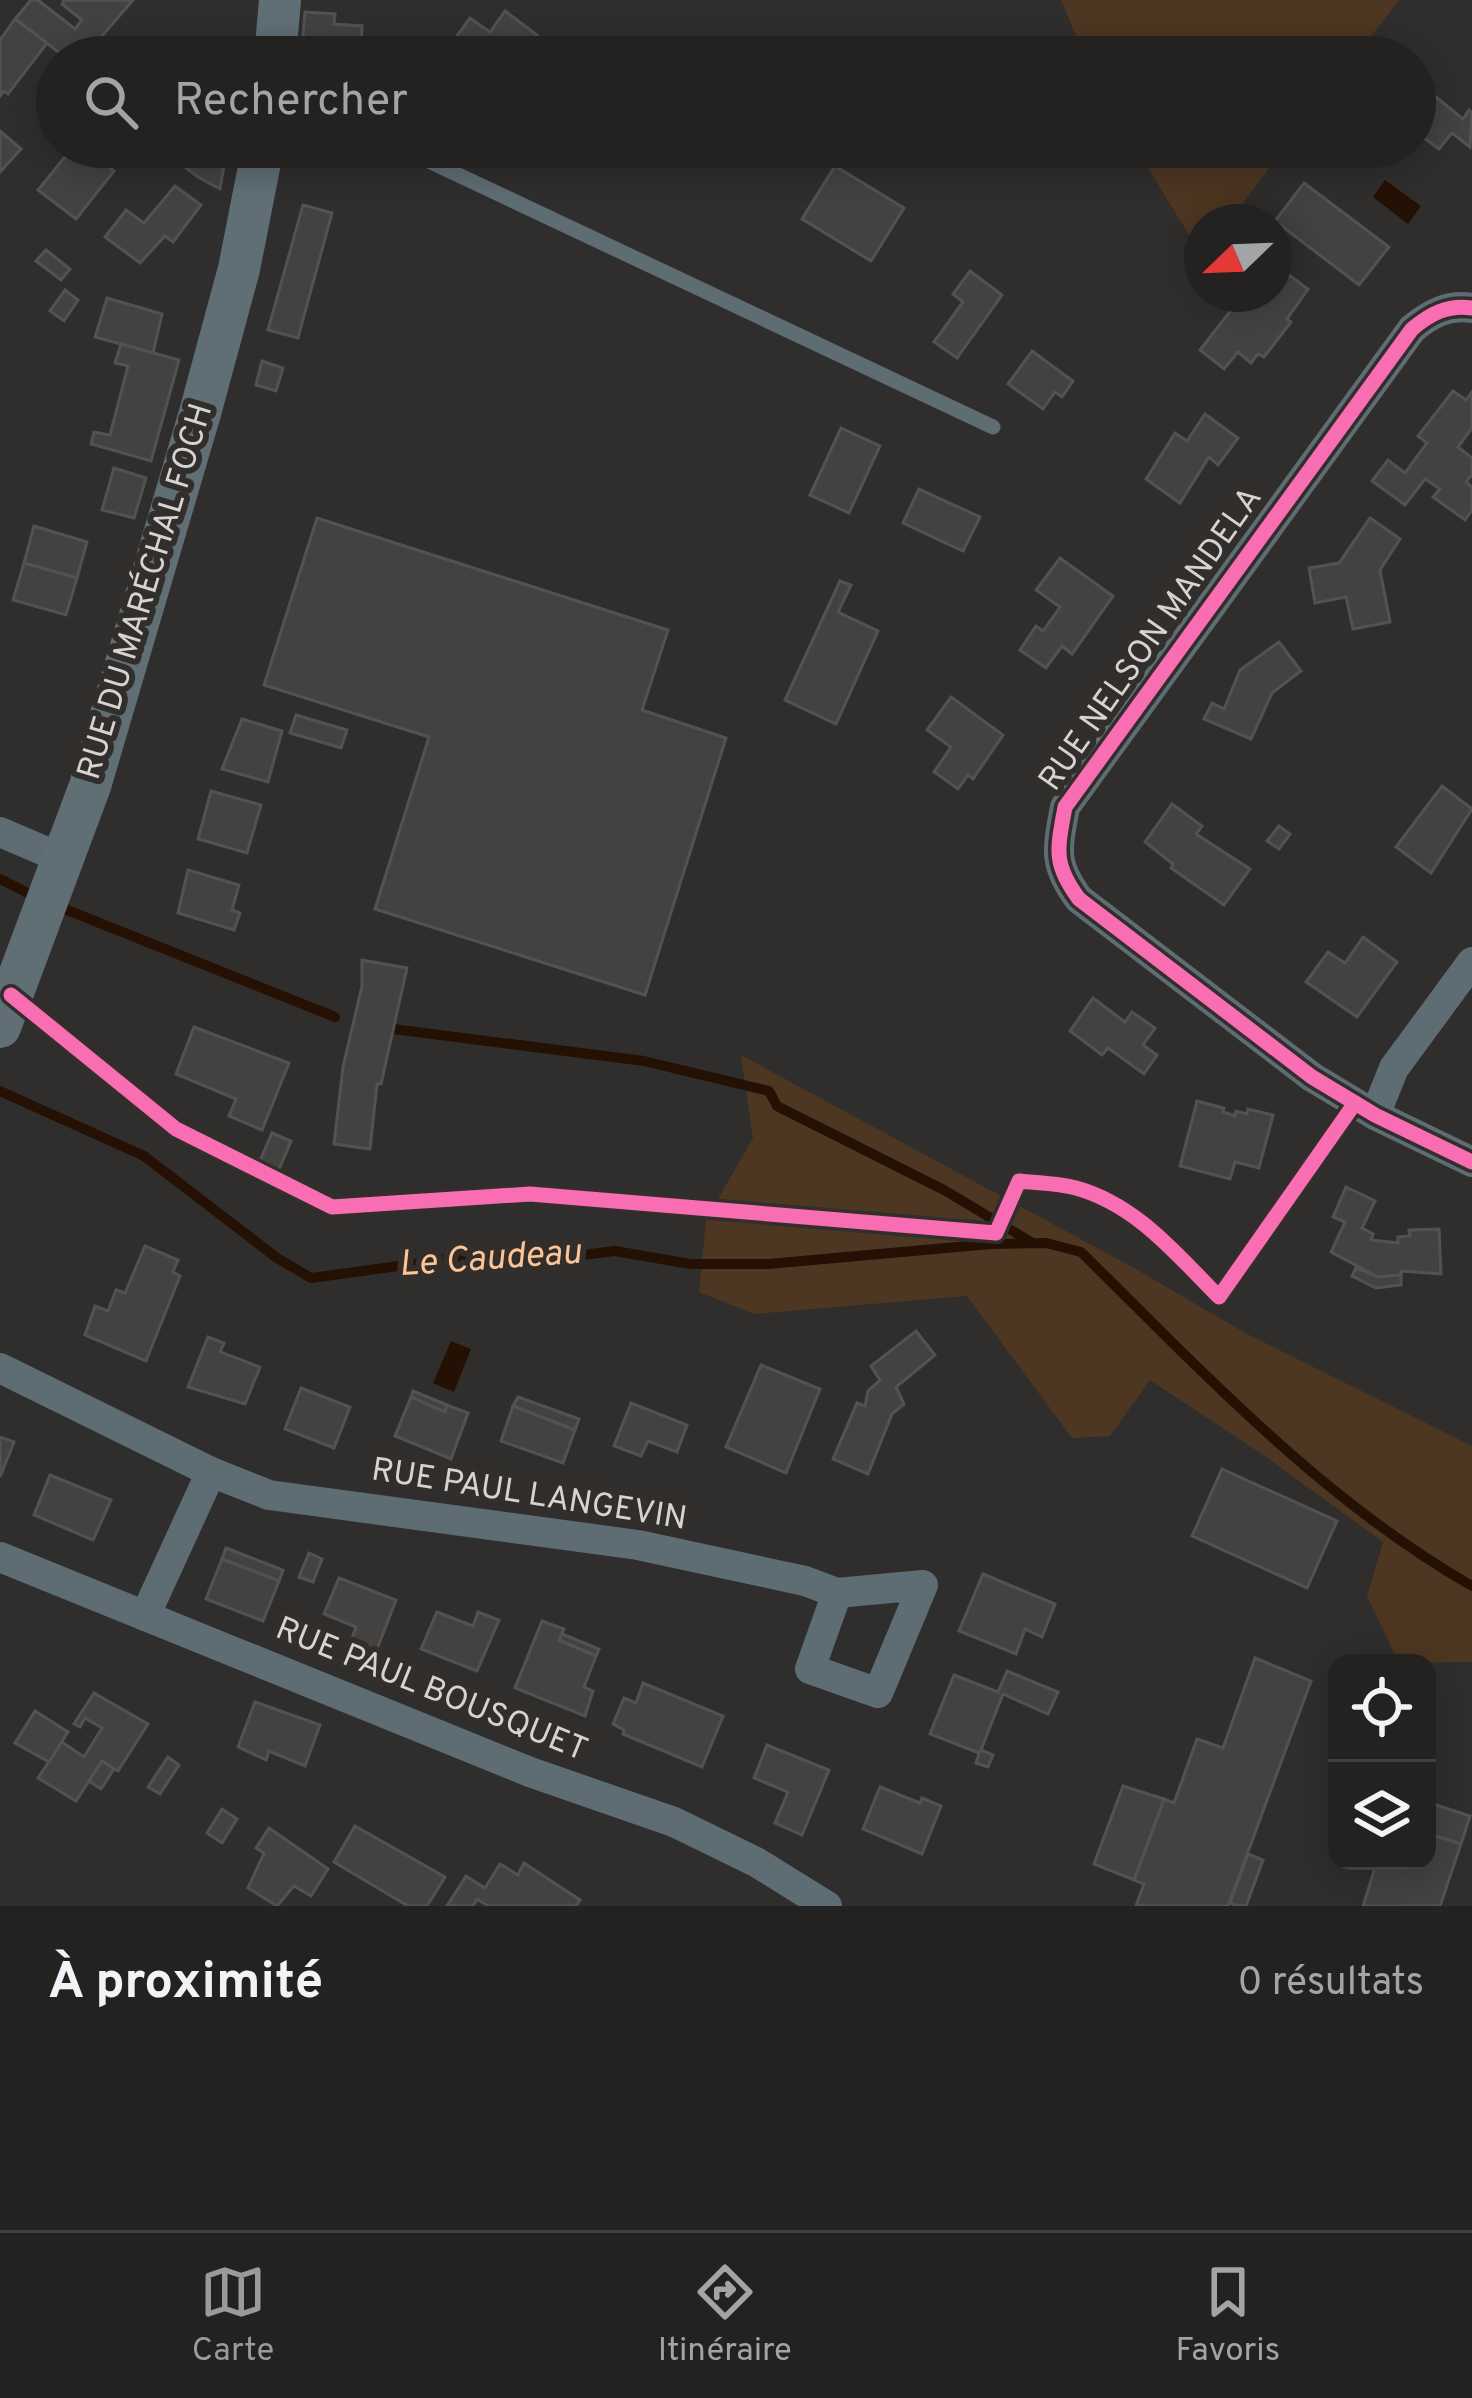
<!DOCTYPE html>
<html lang="fr">
<head>
<meta charset="utf-8">
<style>
  :root { --surface:#242221; --page:#302f2e; --text:#f1f3f6; --muted:#a3a4a5; --line:#413f3f; --accent:#9c9a98 }
  body { margin:0; font-family:Overpass,sans-serif; background:var(--page); color:var(--text) }
  .controls { position:absolute; right:36px; bottom:36px; display:grid; overflow:hidden; border-radius:24px; box-shadow:0 6px 30px #0003 }
  .controls button { width:108px; height:108px; display:grid; place-items:center; padding:0; border:0; border-bottom:3px solid var(--line); background:var(--surface); color:var(--text); font:60px sans-serif }
  .compass { position:absolute; left:1184px; top:204px; width:108px; height:108px; border-radius:50%; background:var(--surface); box-shadow:0 6px 30px #0003; rotate:247deg }
  .list { margin:0; padding:0; list-style:none }
  h2 { display:flex; justify-content:space-between; align-items:center; height:156px; margin:0; padding:0 48px; font-size:51px }
  h2 small { font-size:39px; font-weight:400; color:var(--muted) }
  .icon { flex:none; width:66px; height:66px; fill:none; stroke:currentColor; stroke-width:2; stroke-linecap:round; stroke-linejoin:round }
  .map { position:relative; flex:none; width:1472px; height:1906px; overflow:hidden }
  .search { position:absolute; background:var(--surface); box-shadow:0 6px 30px #0003; left:36px; right:36px; top:36px; height:132px; display:flex; align-items:center; gap:30px; box-sizing:border-box; padding:0 42px; border-radius:66px; color:var(--muted); font-size:45px }
  .sheet { height:324px; background:var(--surface) }
  nav { display:flex; justify-content:space-around; align-items:center; box-sizing:border-box; height:168px; border-top:3px solid var(--line); background:var(--surface); font-size:33px; color:var(--muted) }
  nav a { display:grid; justify-items:center; gap:6px }
  nav .on { color:var(--accent) }
  .map>svg:first-child { display:block }
  .green { fill:#4d3722 }
  .water { fill:#241104 }
  .lines { fill:none; stroke-linecap:round; stroke-linejoin:round }
  .stream { stroke:#241104; stroke-width:10 }
  .building { fill:#444240; stroke:#545251; stroke-width:3 }
  .lane { stroke:#5e6d73; stroke-width:15 }
  .street { stroke:#5e6d73; stroke-width:30 }
  .secondary { stroke:#5f6f75; stroke-width:42 }
  .cycleway-casing { stroke:#312e2b; stroke-width:22 }
  .cycleway { stroke:#f96db3; stroke-width:15 }
  .labels { text-anchor:middle; dominant-baseline:central; stroke-width:12; stroke-linejoin:round; paint-order:stroke }
  .street-label { font-size:33px; fill:#d6d4d2; stroke:#312e2b }
  .water-label { font-size:36px; font-style:italic; fill:#fdc495; stroke:#312e2b }
</style>
</head>
<body>
<div class="map">
<svg width="1472" height="1906" viewBox="0 0 1472 1906">
  <rect width="100%" height="100%" fill="#302e2c"/>
  <g class="green">
    <polygon points="1061,0 1399,0 1355,57 1085,57"/>
    <polygon points="1135,147 1286,147 1228,222 1202,222 1202,256"/>
    <polygon points="741,1055 1134,1268 1247,1334 1472,1446 1472,1662 1399,1663 1367,1596 1383,1542 1262,1454 1150,1380 1110,1436 1072,1438 967,1296 754,1314 699,1292 706,1220 753,1138"/>
  </g>
  <g class="water">
    <polygon points="1385,180 1421,206 1408,224 1373,197"/>
    <polygon points="451,1341 471,1349 454,1392 433,1383"/>
  </g>
  <g class="lines">
    <g class="stream">
      <polyline points="0,879 40,899"/>
      <polyline points="57,906 335,1017"/>
      <polyline points="393,1029 644,1061 769,1091 777,1106 944,1190 1031,1242"/>
      <path d="M0,1091L144,1156L277,1258L311,1278L457,1258L549,1259L615,1251L690,1264H768L991,1244L1046,1243L1081,1252C1203,1372 1322,1500 1472,1586"/>
    </g>
  </g>
  <g class="building">
    <polygon points="31,0 38,0 75,29 82,20 62,4 64,0 133,0 96,43 111,57 65,57 15,19"/>
    <polygon points="505,11 537,35 522,55 526,57 470,57 451,44 470,18 490,32"/>
    <polygon points="305,12 335,14 334,24 362,26 361,46 351,45 350,57 301,57"/>
    <polygon points="15,19 47,43 8,94 4,91 0,96 0,40"/>
    <polygon points="1415,80 1463,119 1469,110 1472,112 1470,147 1452,133 1439,149 1415,131"/>
    <polygon points="0,131 21,149 0,172"/>
    <polygon points="73,147 95,147 92,154 114,171 76,219 38,190"/>
    <polygon points="159,147 227,147 220,189 198,177"/>
    <polygon points="682,147 722,147 710,165"/>
    <polygon points="835,166 904,208 871,261 802,219"/>
    <polygon points="1304,183 1389,247 1359,285 1275,221"/>
    <polygon points="175,186 201,205 173,242 165,236 140,263 105,237 126,210 144,223"/>
    <polygon points="303,205 332,213 298,338 268,330"/>
    <polygon points="46,250 70,269 61,280 36,261"/>
    <polygon points="1274,264 1308,289 1287,319 1291,322 1264,357 1258,354 1251,363 1238,352 1224,369 1200,350 1236,304 1231,301 1237,294 1274,294"/>
    <polygon points="970,271 1002,295 957,358 934,342 963,302 953,294"/>
    <polygon points="65,290 78,300 64,321 50,311"/>
    <polygon points="107,298 162,314 153,353 95,337"/>
    <polygon points="121,344 179,360 151,461 91,444 94,432 110,435 128,366 115,363"/>
    <polygon points="1032,351 1073,381 1062,397 1055,392 1043,409 1008,384"/>
    <polygon points="262,361 283,368 276,391 256,385"/>
    <polygon points="1453,391 1466,400 1472,392 1472,428 1458,447 1472,458 1472,475 1466,482 1472,487 1472,510 1465,520 1433,497 1440,489 1425,479 1405,505 1372,481 1388,460 1405,473 1427,443 1418,436"/>
    <polygon points="1205,414 1238,438 1218,465 1209,457 1180,503 1146,479 1175,433 1187,441"/>
    <polygon points="841,428 880,446 849,513 810,495"/>
    <polygon points="114,468 146,478 134,518 102,510"/>
    <polygon points="919,489 980,517 963,551 903,523"/>
    <polygon points="317,518 668,630 642,710 726,738 645,995 375,909 429,737 264,685"/>
    <polygon points="1370,518 1400,539 1380,570 1390,622 1353,629 1346,597 1315,603 1309,568 1339,563"/>
    <polygon points="34,526 87,542 77,578 24,563"/>
    <polygon points="1060,558 1113,596 1072,654 1062,646 1046,668 1020,650 1036,626 1043,631 1060,607 1036,590"/>
    <polygon points="24,563 77,578 66,615 13,600"/>
    <polygon points="840,581 851,585 838,612 878,631 836,724 785,700"/>
    <polygon points="1279,642 1301,671 1272,693 1251,739 1204,719 1212,703 1224,709 1240,670"/>
    <polygon points="951,697 1003,735 973,779 968,775 958,789 934,772 951,747 927,730"/>
    <polygon points="296,715 347,730 341,748 290,733"/>
    <polygon points="242,719 282,731 268,782 222,769"/>
    <polygon points="1442,786 1472,809 1431,873 1396,847"/>
    <polygon points="211,791 261,805 247,853 198,839"/>
    <polygon points="1172,804 1202,826 1196,834 1250,869 1224,905 1171,868 1173,864 1145,842"/>
    <polygon points="1279,826 1290,834 1279,849 1267,841"/>
    <polygon points="188,870 239,885 232,910 240,913 234,930 178,913"/>
    <polygon points="1363,937 1397,962 1357,1017 1306,982 1328,952 1345,963"/>
    <polygon points="362,960 407,968 381,1084 377,1084 370,1149 334,1144 343,1067 362,986"/>
    <polygon points="1093,998 1125,1022 1132,1012 1155,1028 1143,1045 1157,1055 1144,1074 1108,1048 1102,1055 1070,1031"/>
    <polygon points="194,1027 289,1063 262,1130 229,1116 236,1099 176,1074"/>
    <polygon points="1197,1101 1224,1108 1223,1112 1235,1116 1236,1111 1247,1114 1248,1109 1273,1115 1259,1168 1235,1162 1230,1179 1180,1166"/>
    <polygon points="272,1133 291,1141 278,1172 259,1163"/>
    <polygon points="1346,1187 1375,1201 1362,1228 1373,1234 1371,1240 1398,1243 1398,1237 1410,1236 1409,1230 1439,1229 1441,1274 1401,1271 1401,1275 1378,1277 1331,1252 1345,1222 1333,1217"/>
    <polygon points="145,1246 178,1260 173,1272 180,1276 146,1361 85,1335 95,1306 108,1311 116,1290 125,1293"/>
    <polygon points="1356,1268 1378,1277 1401,1275 1401,1285 1376,1288 1352,1276"/>
    <polygon points="916,1331 935,1355 896,1387 904,1404 892,1414 868,1474 833,1459 857,1403 865,1406 868,1391 880,1380 871,1366"/>
    <polygon points="208,1337 224,1343 220,1352 260,1367 245,1404 188,1387"/>
    <polygon points="761,1365 820,1389 786,1473 726,1447"/>
    <polygon points="301,1388 350,1407 334,1448 285,1429"/>
    <polygon points="413,1391 447,1405 445,1412 411,1397"/>
    <polygon points="411,1397 445,1412 447,1405 468,1413 451,1459 395,1436"/>
    <polygon points="518,1397 579,1419 575,1430 513,1406"/>
    <polygon points="631,1403 687,1425 677,1452 648,1441 641,1456 614,1446"/>
    <polygon points="513,1406 575,1430 563,1463 501,1441"/>
    <polygon points="0,1437 14,1442 0,1477"/>
    <polygon points="1222,1469 1337,1521 1307,1588 1192,1536"/>
    <polygon points="50,1475 111,1500 93,1540 34,1515"/>
    <polygon points="226,1548 283,1570 279,1581 222,1559"/>
    <polygon points="309,1553 322,1559 313,1582 299,1577"/>
    <polygon points="222,1559 279,1581 263,1621 206,1599"/>
    <polygon points="983,1574 1055,1604 1042,1637 1025,1629 1016,1654 959,1631"/>
    <polygon points="339,1578 396,1600 374,1657 349,1647 356,1627 324,1614"/>
    <polygon points="437,1612 473,1626 478,1612 499,1620 477,1671 421,1649"/>
    <polygon points="542,1621 564,1629 559,1640 596,1656 584,1687 593,1691 585,1716 515,1688"/>
    <polygon points="562,1634 599,1649 596,1656 559,1640"/>
    <polygon points="1255,1658 1311,1681 1228,1906 1136,1906 1144,1884 1134,1880 1164,1799 1174,1803 1197,1739 1223,1748"/>
    <polygon points="1007,1671 1058,1692 1048,1714 1003,1694 981,1750 993,1755 988,1767 976,1763 979,1753 930,1734 954,1675 998,1692"/>
    <polygon points="643,1683 723,1716 702,1767 623,1734 624,1730 613,1724 624,1698 636,1703"/>
    <polygon points="94,1693 148,1724 118,1771 102,1761 76,1801 38,1778 62,1742 84,1757 102,1728 85,1718 80,1727 74,1724"/>
    <polygon points="255,1702 320,1725 305,1766 269,1751 266,1760 238,1747"/>
    <polygon points="35,1711 68,1732 49,1762 15,1743"/>
    <polygon points="767,1745 829,1770 802,1835 775,1823 788,1792 754,1778"/>
    <polygon points="168,1757 179,1765 160,1794 148,1787"/>
    <polygon points="102,1761 114,1769 101,1789 89,1781"/>
    <polygon points="1123,1786 1164,1799 1134,1880 1094,1864"/>
    <polygon points="880,1787 920,1803 922,1798 941,1806 922,1854 863,1829"/>
    <polygon points="1427,1802 1470,1816 1461,1844 1427,1833"/>
    <polygon points="222,1809 237,1819 222,1843 207,1833"/>
    <polygon points="355,1826 445,1877 427,1906 408,1906 334,1862"/>
    <polygon points="269,1828 328,1869 311,1896 294,1886 277,1906 248,1888 264,1853 256,1848"/>
    <polygon points="1427,1833 1461,1844 1440,1906 1363,1906 1377,1861 1427,1861"/>
    <polygon points="1248,1854 1263,1860 1246,1906 1238,1906 1230,1903"/>
    <polygon points="524,1863 580,1900 576,1906 488,1906 477,1899 473,1906 447,1906 466,1876 485,1888 500,1864 518,1875"/>
  </g>
  <g class="lines">
    <polyline class="lane" points="399,147 993,427"/>
    <g class="street">
      <path d="M1472,308C1448,304 1430,314 1412,329L1065,807C1057,850 1053,864 1079,899L1312,1077L1375,1115L1472,1162"/>
      <polyline points="0,832 61,858"/>
      <polyline points="1375,1115 1394,1068 1472,962"/>
      <polyline points="0,1368 211,1472 145,1616"/>
      <polyline points="211,1472 269,1495 638,1545 805,1581 837,1593 810,1669 878,1693 923,1585 837,1593"/>
      <polyline points="0,1557 530,1772 674,1822 756,1862 827,1906"/>
    </g>
    <g class="secondary">
      <polyline points="275,57 280,0"/>
      <polyline points="0,1027 90,786 200,413 239,269 263,147"/>
    </g>
    <g class="cycleway-casing">
      <g id="cycleway">
        <path d="M1472,308C1448,304 1430,314 1412,329L1065,807C1057,850 1053,864 1079,899L1312,1077L1375,1115L1472,1162"/>
        <path d="M11,995L176,1129L332,1207L530,1194L996,1233L1019,1181C1037,1183 1058,1183 1076,1188C1137,1205 1176,1254 1219,1297L1355,1103"/>
      </g>
    </g>
    <use href="#cycleway" class="cycleway"/>
  </g>
  <g class="labels">
    <g class="street-label">
      <text transform="translate(147 592) rotate(-73)">RUE DU MARÉCHAL FOCH</text>
      <text transform="translate(1152 640) rotate(-55)">RUE NELSON MANDELA</text>
      <text transform="translate(529 1496) rotate(9)">RUE PAUL LANGEVIN</text>
      <text transform="translate(431 1691) rotate(22)">RUE PAUL BOUSQUET</text>
    </g>
    <g class="water-label">
      <text transform="translate(490 1260) rotate(-4)">Le Caudeau</text>
    </g>
  </g>
</svg>
<div class="controls">
<button><svg class="icon" aria-label="locate" viewBox="0 0 24 24"><circle cx="12" cy="12" r="6"/><path d="M12 2v4M12 18v4M2 12h4M18 12h4"/></svg></button>
<button><svg class="icon" aria-label="layers" viewBox="0 0 24 24"><path d="M12 4l9 5-9 5-9-5zM3 14l9 5 9-5"/></svg></button>
</div>
<svg class="compass" viewBox="-18 -18 36 36"><path d="M0-13l5 13h-10z" fill="#e53935"/><path d="M0 13l5-13h-10z" fill="#a3a4a5"/></svg>
<div class="search"><svg class="icon" aria-label="search" viewBox="0 0 24 24"><circle cx="10" cy="10" r="6"/><path d="M15 15l6 6"/></svg>Rechercher</div>
</div>
<section class="sheet">
<h2>À proximité<small>0 résultats</small></h2>
<ul class="list">
</ul>
</section>
<nav>
<a class="on"><svg class="icon" aria-label="map" viewBox="0 0 24 24"><path d="M3 6l6-2 6 2 6-2v14l-6 2-6-2-6 2zM9 4v14M15 6v14"/></svg>Carte</a>
<a><svg class="icon" aria-label="directions" viewBox="0 0 24 24"><path d="M12 3l9 9-9 9-9-9zM9 14v-3h6M13 9l2 2-2 2"/></svg>Itinéraire</a>
<a><svg class="icon" aria-label="saved" viewBox="0 0 24 24"><path d="M7 4h10v16l-5-4-5 4z"/></svg>Favoris</a>
</nav>
</body>
</html>
